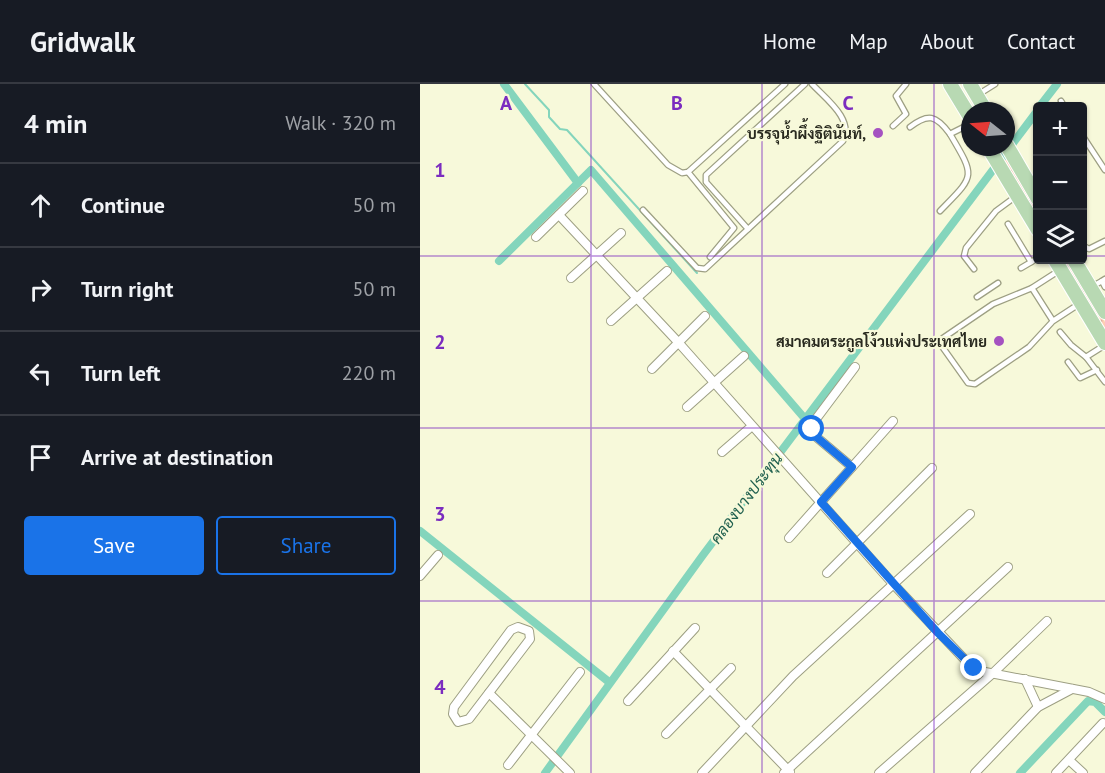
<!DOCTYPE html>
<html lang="en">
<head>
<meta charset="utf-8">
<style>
  :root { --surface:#171b24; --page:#20242c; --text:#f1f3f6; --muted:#9ea1a6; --line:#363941; --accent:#1a73e8 }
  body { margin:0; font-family:"PT Sans",Sarabun,sans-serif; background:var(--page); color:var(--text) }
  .controls { position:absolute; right:18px; top:18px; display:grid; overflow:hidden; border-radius:6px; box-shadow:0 2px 4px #0004 }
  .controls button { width:54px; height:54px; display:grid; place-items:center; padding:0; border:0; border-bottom:2px solid var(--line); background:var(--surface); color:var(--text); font:30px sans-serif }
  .compass { position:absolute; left:541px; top:18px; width:54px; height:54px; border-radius:50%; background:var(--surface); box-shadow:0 2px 4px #0004; rotate:287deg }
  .stop { position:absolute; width:18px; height:18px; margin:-14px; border:4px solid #1a73e8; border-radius:50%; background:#fff }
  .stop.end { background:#1a73e8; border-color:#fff; box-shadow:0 2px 6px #0008 }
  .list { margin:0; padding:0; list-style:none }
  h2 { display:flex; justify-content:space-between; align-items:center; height:78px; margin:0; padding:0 24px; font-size:26px }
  h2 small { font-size:20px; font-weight:400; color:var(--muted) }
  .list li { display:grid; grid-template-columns:39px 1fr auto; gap:18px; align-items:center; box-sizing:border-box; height:84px; padding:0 24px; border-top:2px solid var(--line) }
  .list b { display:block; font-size:22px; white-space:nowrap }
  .list em { font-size:20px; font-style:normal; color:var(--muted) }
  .actions { display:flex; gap:12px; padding:18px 24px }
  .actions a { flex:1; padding:14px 0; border:2px solid var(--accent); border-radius:6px; text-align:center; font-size:21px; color:var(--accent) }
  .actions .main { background:var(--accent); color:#fff }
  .icon { flex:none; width:33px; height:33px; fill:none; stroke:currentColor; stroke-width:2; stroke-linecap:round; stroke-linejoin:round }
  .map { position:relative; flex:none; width:685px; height:689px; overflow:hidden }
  header { display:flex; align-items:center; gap:36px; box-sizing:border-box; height:84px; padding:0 30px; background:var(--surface); border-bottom:2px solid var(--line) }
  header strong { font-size:28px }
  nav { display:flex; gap:33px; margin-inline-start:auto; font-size:21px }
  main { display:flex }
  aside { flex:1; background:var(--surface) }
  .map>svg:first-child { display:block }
  .grass { fill:url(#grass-dots) }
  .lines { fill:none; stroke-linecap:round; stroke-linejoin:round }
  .stream { stroke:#84d5bc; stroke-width:2 }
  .canal { stroke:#84d5bc; stroke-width:8 }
  .lane-casing { stroke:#9d9f83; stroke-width:7 }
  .street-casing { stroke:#9d9f83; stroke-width:10 }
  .primary-casing { stroke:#fff; stroke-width:16 }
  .lane { stroke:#fff; stroke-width:4.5 }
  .street { stroke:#fff; stroke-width:8 }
  .primary { stroke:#b8d9b3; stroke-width:14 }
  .route { stroke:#1a73e8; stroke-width:8 }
  .grid { fill:none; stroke:#7b2cbf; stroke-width:1.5; stroke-opacity:0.55 }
  .poi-dot { fill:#a552c1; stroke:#f7f9da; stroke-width:2 }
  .labels { text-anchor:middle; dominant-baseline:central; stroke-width:4.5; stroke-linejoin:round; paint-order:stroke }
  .poi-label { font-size:15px; font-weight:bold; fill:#292a1f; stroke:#f7f9da; text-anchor:end }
  .water-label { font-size:16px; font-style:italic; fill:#20604e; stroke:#f7f9da }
  .grid-label { font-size:20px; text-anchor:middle; font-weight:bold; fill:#7b2cbf; stroke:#f7f9da; stroke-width:4.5; stroke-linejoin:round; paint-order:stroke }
</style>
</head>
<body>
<header>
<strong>Gridwalk</strong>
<nav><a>Home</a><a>Map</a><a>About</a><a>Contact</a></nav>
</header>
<main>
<aside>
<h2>4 min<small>Walk · 320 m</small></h2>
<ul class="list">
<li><svg class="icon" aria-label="ahead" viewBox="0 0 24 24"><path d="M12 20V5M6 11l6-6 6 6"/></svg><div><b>Continue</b></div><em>50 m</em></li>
<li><svg class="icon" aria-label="right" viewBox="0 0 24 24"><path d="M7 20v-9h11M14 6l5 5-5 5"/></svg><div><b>Turn right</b></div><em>50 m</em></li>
<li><svg class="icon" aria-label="left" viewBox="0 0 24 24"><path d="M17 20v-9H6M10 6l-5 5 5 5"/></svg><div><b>Turn left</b></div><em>220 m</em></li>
<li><svg class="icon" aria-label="arrive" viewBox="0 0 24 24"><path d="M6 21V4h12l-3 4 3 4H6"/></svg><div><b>Arrive at destination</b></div></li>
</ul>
<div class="actions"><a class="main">Save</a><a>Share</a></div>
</aside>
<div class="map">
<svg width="685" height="689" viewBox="0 0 685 689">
  <defs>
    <pattern id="grass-dots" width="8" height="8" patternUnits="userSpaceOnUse" patternTransform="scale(1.5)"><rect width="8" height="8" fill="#feceb5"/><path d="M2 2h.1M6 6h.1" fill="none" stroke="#dab19b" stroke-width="1.8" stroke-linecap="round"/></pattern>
  </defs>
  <rect width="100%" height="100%" fill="#f7f9da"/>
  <g class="grass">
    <polygon points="573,63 580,63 617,125 617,137"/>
    <polygon points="640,176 648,176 685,238 685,250"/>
  </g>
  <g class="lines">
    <polyline class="stream" points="105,0 129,26 129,33 140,45 147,46 277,189"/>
    <g class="canal">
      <polyline points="84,0 158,99"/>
      <polyline points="620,22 637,0"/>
      <polyline points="79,177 171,86 386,336"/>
      <polyline points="0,447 189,598"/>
      <polyline points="125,689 283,471 618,26"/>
      <polyline points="600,689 668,617 675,618 685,628"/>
    </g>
    <g class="lane-casing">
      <g id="lane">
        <polyline points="174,0 248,81 262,89 268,88 365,0"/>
        <polyline points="559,10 575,0"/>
        <polyline points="641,17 644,22"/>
        <polyline points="473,42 486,30 476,12 486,0"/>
        <path d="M490,43C508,29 516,31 530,50L550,40"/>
        <polyline points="662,51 685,86"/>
        <polyline points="268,88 314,144 290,173"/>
        <path d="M223,126L277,184L285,185L423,57C434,35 406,15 392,0"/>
        <path d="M520,127C555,91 556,94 530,50"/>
        <polyline points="588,140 611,178"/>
        <polyline points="328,145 286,98 286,91 385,0"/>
        <polyline points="662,161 669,165 685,157"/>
        <polyline points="601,184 618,174"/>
        <polyline points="554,185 544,172 546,164 576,127 595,113"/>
        <polyline points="685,195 682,197 685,203"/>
        <polyline points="673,202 682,197"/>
        <polyline points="612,204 640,186"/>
        <polyline points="557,213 578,199"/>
        <polyline points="633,237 609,263 555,300 548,299 521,261 523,254 573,220 612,204 633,237 659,220"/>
        <polyline points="640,248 651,261 666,273"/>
        <polyline points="685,261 666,273 685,298"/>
        <polyline points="648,278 660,294 677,286"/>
      </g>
    </g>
    <g class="street-casing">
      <g id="street">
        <polyline points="139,131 258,258 475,502 548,579 560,587 669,608 685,615"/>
        <polyline points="116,153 163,107"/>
        <polyline points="151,194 201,149"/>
        <polyline points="191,237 247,187"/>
        <polyline points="232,285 285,232"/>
        <polyline points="267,323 324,272"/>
        <polyline points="302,368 332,342"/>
        <polyline points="432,383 394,351 393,339 435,283"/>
        <polyline points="369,454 473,337"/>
        <polyline points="407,489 512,384"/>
        <polyline points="0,492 18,471"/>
        <polygon points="98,543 109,547 110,555 49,635 38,638 33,630 34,623 91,546"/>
        <polyline points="253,567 370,688"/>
        <polyline points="605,595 618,623"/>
        <polyline points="69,609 150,689"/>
        <polyline points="208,617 275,544"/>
        <polyline points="246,650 311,584"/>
        <polyline points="649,676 663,689"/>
        <polyline points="88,681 160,588"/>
        <polyline points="282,689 373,592 550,430"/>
        <polyline points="364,689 588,483"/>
        <polyline points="459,689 572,590 627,537"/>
        <polyline points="555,689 618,623 652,605"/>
        <polyline points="636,689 683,639"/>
      </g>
    </g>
    <g class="primary-casing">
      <g id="primary">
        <polyline points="530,0 550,33"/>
        <polyline points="550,0 566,27"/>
        <polyline points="586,60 618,115"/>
        <polyline points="568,63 618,146"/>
        <polyline points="635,176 685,259"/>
        <polyline points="654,176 685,228"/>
      </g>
    </g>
    <use href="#lane" class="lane"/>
    <use href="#street" class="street"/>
    <use href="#primary" class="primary"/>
  </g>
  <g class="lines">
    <polyline class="route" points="392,345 394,351 432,383 401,418 518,549 554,584"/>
  </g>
  <path class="grid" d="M171,0V689M342,0V689M514,0V689M0,172H618M662,172H685M0,344H685M0,517H685"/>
  <g class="poi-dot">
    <circle cx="458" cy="49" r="6"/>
    <circle cx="579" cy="257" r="6"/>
  </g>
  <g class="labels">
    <g class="poi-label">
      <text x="446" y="49">บรรจุน้ำผึ้งฐิตินันท์,</text>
      <text x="567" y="257">สมาคมตระกูลโง้วแห่งประเทศไทย</text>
    </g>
    <g class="water-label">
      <text transform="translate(326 414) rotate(-53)">คลองบางประทุน</text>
    </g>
  </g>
  <g class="grid-label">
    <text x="86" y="26">A</text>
    <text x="257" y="26">B</text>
    <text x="428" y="26">C</text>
    <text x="20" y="93">1</text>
    <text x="20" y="265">2</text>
    <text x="20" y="437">3</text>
    <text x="20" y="610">4</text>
  </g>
</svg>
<div class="controls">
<button>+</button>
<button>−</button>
<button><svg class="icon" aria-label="layers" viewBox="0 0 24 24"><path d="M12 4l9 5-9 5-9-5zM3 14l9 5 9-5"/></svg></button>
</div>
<svg class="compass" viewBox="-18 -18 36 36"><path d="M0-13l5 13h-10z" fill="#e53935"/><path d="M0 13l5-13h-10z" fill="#9ea1a6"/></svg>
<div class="stop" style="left:392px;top:345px"></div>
<div class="stop end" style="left:554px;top:584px"></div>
</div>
</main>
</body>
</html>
